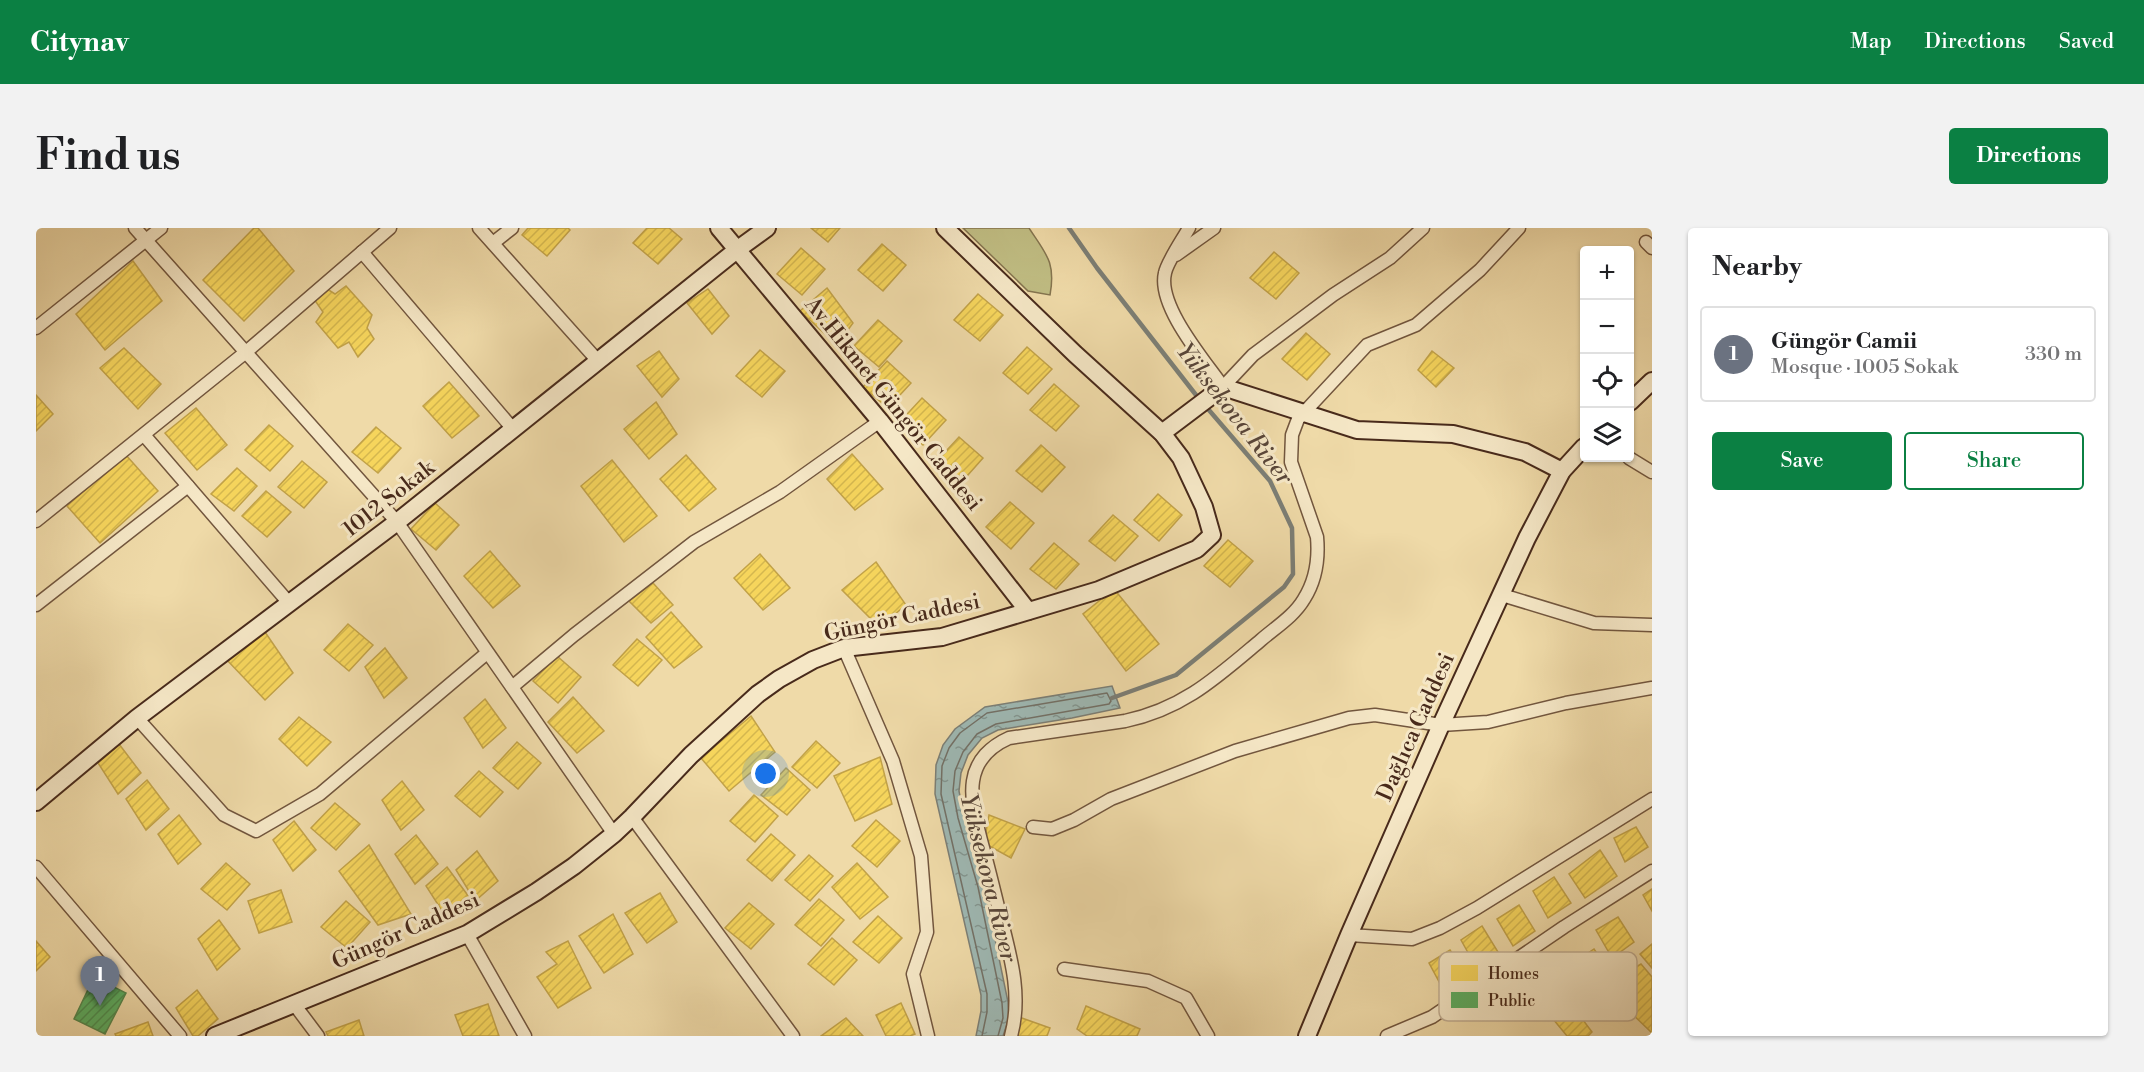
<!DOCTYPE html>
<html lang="en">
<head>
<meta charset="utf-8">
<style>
  :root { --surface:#fff; --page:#f2f2f2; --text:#202124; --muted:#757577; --line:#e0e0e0; --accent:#0b8043 }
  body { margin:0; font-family:"Libre Bodoni",serif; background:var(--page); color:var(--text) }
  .controls { position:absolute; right:18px; top:18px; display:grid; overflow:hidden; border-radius:6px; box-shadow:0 2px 4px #0004 }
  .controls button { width:54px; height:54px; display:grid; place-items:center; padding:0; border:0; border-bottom:2px solid var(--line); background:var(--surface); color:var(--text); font:30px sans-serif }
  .you { position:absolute; left:730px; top:546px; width:21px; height:21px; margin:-15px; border:4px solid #fff; border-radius:50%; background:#1a73e8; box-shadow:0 0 0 9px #1a73e833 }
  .badge { display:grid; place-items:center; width:39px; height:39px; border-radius:50%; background:var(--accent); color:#fff; font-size:20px; font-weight:700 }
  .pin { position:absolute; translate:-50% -50px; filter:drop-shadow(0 2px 3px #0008) }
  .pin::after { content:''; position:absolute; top:32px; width:21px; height:18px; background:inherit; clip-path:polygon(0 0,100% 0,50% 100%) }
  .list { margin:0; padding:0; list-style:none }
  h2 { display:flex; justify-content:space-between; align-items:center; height:78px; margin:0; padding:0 24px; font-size:26px }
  h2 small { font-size:20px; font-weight:400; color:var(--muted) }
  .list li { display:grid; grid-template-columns:39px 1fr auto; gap:18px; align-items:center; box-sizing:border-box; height:96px; margin:0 12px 12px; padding:0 12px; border:2px solid var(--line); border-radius:6px }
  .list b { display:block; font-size:22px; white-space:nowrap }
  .list p { margin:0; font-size:20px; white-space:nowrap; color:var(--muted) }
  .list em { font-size:20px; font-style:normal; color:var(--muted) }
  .actions { display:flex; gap:12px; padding:18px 24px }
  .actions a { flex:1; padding:14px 0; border:2px solid var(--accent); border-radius:6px; text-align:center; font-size:21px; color:var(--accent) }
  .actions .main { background:var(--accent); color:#fff }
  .icon { flex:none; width:33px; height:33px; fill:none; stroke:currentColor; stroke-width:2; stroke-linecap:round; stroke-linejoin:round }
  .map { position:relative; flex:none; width:1616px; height:808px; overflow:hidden; border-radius:6px }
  header { display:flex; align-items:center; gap:36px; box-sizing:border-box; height:84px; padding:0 30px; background:var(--accent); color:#fff }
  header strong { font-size:28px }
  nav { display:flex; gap:33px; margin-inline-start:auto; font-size:21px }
  .intro { display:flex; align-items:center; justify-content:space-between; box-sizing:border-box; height:144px; padding:0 36px }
  h1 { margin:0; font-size:42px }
  .button { padding:15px 27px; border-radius:6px; background:var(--accent); color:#fff; font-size:21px; font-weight:700 }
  main { display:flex; gap:36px; padding:0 36px }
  aside { flex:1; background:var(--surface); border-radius:6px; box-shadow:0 2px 4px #0004 }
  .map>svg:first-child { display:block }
  .park { fill:#c0bd83; stroke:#84744f; stroke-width:1.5 }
  .water { fill:url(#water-ripples); stroke:#7c7f76; stroke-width:1.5 }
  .homes { fill:url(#homes-hatch); stroke:#c2a248; stroke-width:1.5 }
  .public { fill:url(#public-hatch); stroke:#55864c; stroke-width:1.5 }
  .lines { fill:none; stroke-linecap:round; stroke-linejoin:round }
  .shore { stroke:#737167; stroke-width:1.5 }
  .stream { stroke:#7c7f76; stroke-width:4.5 }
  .street-casing { stroke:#72563e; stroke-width:15 }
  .secondary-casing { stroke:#482a1b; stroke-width:20 }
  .street { stroke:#f5e7c6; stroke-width:12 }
  .secondary { stroke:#f5e7c6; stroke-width:16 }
  .labels { text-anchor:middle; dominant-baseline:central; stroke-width:6; stroke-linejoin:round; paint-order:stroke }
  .street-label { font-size:22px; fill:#482a1b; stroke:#f5e7c6 }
  .water-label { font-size:24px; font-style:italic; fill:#594639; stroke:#f5e7c6 }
  .key { fill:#f5e7c6; stroke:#c1ae93; stroke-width:1.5 }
  .key-label { font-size:16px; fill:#482a1b }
</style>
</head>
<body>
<header>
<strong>Citynav</strong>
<nav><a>Map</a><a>Directions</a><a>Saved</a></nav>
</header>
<div class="intro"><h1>Find us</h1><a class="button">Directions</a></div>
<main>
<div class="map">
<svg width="1616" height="808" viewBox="0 0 1616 808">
  <defs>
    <pattern id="water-ripples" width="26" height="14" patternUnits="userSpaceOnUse" patternTransform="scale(1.5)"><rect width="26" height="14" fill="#9eb8b3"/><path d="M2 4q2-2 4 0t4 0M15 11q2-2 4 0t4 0" fill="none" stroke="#839691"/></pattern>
    <pattern id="homes-hatch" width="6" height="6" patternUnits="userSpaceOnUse" patternTransform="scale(1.5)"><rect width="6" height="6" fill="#f6d55c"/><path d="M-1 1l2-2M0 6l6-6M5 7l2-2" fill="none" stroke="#d4b74f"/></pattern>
    <pattern id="public-hatch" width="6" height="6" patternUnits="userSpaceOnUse" patternTransform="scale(1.5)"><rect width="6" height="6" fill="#5aae61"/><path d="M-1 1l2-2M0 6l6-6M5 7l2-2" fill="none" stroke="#4c8e4f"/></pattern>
  </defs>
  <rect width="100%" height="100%" fill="#efdaa8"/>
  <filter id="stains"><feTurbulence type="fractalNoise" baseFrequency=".00333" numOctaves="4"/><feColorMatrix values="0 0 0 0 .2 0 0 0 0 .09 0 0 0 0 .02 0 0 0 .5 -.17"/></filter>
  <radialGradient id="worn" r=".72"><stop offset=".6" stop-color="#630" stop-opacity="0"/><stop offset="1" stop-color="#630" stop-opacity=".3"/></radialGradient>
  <path class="park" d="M927,0H993C1010,26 1020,34 1014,67L992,63Z"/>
  <polygon class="water" points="1076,458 1084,480 1036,490 962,502 946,510 932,527 925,545 923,563 928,589 948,657 972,774 973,790 967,808 940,808 945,783 945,767 899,566 900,537 907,517 919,501 949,479"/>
  <g class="homes">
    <polygon points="218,0 222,0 258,43 208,93 167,52"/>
    <polygon points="492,0 532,0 534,2 511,28 486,7"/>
    <polygon points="611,0 633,0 646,11 622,36 597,15"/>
    <polygon points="775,0 804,0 792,14"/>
    <polygon points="846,16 870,37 847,63 822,42"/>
    <polygon points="765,20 789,41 766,67 741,46"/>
    <polygon points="1238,24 1263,45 1240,71 1214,50"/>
    <polygon points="97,33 126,73 69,122 40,86"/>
    <polygon points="310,58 336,87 331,100 338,111 322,129 313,114 302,120 280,94 287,84 278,71 288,59 299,66"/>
    <polygon points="791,60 817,95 801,117 764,83"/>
    <polygon points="672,61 693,88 676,106 651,75"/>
    <polygon points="942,66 967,87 944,113 918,92"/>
    <polygon points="842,92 866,113 843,139 818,118"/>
    <polygon points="1270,105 1294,126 1271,152 1246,131"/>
    <polygon points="991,119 1016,141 992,166 967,145"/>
    <polygon points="88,120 125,156 102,181 64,140"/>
    <polygon points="724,122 749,143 726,169 700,148"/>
    <polygon points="623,123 643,151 626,169 601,138"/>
    <polygon points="1396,123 1418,140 1400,159 1382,142"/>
    <polygon points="851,133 875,155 852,180 827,159"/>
    <polygon points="413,154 443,188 416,210 387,178"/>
    <polygon points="1018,156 1043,178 1020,203 994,182"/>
    <polygon points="0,167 17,186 0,203"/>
    <polygon points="886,170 910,192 887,217 862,196"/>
    <polygon points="620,174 641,206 613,231 588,201"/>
    <polygon points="160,180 191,217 161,242 129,205"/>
    <polygon points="233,197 257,218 234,243 209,222"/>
    <polygon points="340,199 365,220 342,245 316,224"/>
    <polygon points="923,209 947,230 924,256 899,235"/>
    <polygon points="1005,217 1029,239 1006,264 980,243"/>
    <polygon points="89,226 122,263 64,315 31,278"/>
    <polygon points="816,226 847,261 819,282 791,251"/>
    <polygon points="650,227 680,261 653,283 624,251"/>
    <polygon points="576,232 621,288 588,314 545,258"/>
    <polygon points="266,233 291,254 268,280 242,259"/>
    <polygon points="201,240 221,258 198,283 175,266"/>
    <polygon points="230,263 255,284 231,309 206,288"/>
    <polygon points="1122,266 1146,287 1123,313 1098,292"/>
    <polygon points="974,274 998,295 975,321 950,299"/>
    <polygon points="399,275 423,297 400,322 375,301"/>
    <polygon points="1077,287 1102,308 1079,333 1053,313"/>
    <polygon points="1192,312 1217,333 1194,359 1168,338"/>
    <polygon points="1018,315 1043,336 1020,361 994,341"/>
    <polygon points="454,323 484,358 457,380 428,348"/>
    <polygon points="724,326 754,360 727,382 698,350"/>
    <polygon points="840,334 870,377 843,399 806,362"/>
    <polygon points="617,355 637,377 615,395 593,373"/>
    <polygon points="1078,361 1123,416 1090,443 1047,386"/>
    <polygon points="635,384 666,419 638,440 610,409"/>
    <polygon points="312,396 337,417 313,443 288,422"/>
    <polygon points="229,404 257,445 229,472 191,432"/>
    <polygon points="601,411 626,432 602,458 577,437"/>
    <polygon points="349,420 371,450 348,470 329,439"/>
    <polygon points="521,428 545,449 522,475 497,453"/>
    <polygon points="537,469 568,503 541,525 512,494"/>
    <polygon points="449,471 470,500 447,520 428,490"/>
    <polygon points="715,488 739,524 693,563 665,530"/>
    <polygon points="263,489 295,514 271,538 243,511"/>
    <polygon points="780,513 804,535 781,560 756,539"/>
    <polygon points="481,514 505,535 482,561 457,540"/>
    <polygon points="83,516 105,545 82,566 62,535"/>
    <polygon points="844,529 856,576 819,593 798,548"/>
    <polygon points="750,540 774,562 751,587 725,567"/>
    <polygon points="443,543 467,564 444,589 419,568"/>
    <polygon points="111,552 133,581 110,602 90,571"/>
    <polygon points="366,553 388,582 365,602 346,572"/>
    <polygon points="718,567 742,588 719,614 694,593"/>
    <polygon points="299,575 324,596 300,622 275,600"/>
    <polygon points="143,587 165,616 142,636 122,606"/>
    <polygon points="953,587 989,601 975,630 948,615"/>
    <polygon points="840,592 864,613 841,639 816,618"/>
    <polygon points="258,593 280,622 257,643 237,612"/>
    <polygon points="1600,599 1612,619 1589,634 1578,610"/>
    <polygon points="735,606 759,627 736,653 711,632"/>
    <polygon points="380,607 402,636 379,656 359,626"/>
    <polygon points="333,617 375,686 342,697 303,643"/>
    <polygon points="1564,622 1581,648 1549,670 1533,646"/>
    <polygon points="441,623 462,653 439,673 420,642"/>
    <polygon points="773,627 797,648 774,673 749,652"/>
    <polygon points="190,635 214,656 191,682 165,661"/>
    <polygon points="821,635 852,669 824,691 796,659"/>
    <polygon points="411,639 433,669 410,689 390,658"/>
    <polygon points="1518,649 1535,675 1512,690 1497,663"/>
    <polygon points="1616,661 1616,683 1607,667"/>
    <polygon points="245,662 256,694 223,705 212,673"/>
    <polygon points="624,665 641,694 611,715 589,685"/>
    <polygon points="783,671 808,692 785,718 759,697"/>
    <polygon points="310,673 334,694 311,720 285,699"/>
    <polygon points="713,675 738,696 715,721 689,700"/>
    <polygon points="1483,677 1499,703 1477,718 1461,691"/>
    <polygon points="577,686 597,726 568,745 543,708"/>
    <polygon points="842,688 866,710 843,735 817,714"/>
    <polygon points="1582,689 1598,714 1576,730 1560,702"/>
    <polygon points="183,692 204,721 181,742 162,711"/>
    <polygon points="1446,698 1462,724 1440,739 1425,712"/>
    <polygon points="796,710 821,732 798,757 772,736"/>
    <polygon points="0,713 14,729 0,743"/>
    <polygon points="532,713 555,760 522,780 501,749 521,736 510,724"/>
    <polygon points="1616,716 1616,740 1604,726"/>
    <polygon points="1558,721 1575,747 1552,762 1537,735"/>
    <polygon points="1414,722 1431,748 1408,763 1393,735"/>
    <polygon points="1605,736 1616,749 1616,805 1567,758"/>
    <polygon points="161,762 182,791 162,808 157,808 140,780"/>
    <polygon points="1532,772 1556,804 1552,808 1531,808 1517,791"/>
    <polygon points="865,775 879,806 874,808 850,808 840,787"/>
    <polygon points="452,776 463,808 427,808 419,787"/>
    <polygon points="1050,778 1104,801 1101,808 1051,808 1041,801"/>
    <polygon points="983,789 1014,800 1011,808 976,808"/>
    <polygon points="810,790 827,808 785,808"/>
    <polygon points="323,792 328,808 292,808 290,804"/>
    <polygon points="112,794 117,808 80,808 79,806"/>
  </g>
  <polygon class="public" points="58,749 90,765 69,806 38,791"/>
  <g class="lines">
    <polyline class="shore" points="946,808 951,784 951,766 905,566 906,538 913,520 924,505 951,485 1071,465 1075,473 1073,476 960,496 941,506 927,524 919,543 917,563 922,590 942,659 966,775 967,790 962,808"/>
    <polyline class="stream" points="1033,0 1061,40 1160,167 1234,253 1256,300 1257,346 1248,359 1140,447 1076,470"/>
    <g class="street-casing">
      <g id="street">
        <polyline points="99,0 361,294 578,606"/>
        <polyline points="443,0 562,133"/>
        <path d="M1153,0C1147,11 1131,34 1129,45C1121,78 1169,133 1187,159L1217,127L1297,67L1354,30L1387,0"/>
        <polyline points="1610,14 1616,20"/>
        <polyline points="457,15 476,0"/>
        <polyline points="326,24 477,201"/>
        <polyline points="1140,27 1178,0"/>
        <polyline points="0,100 125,0"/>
        <polyline points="108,207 253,375"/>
        <polyline points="1593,230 1616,244"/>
        <polyline points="0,293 210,124 354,0"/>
        <polyline points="1466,367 1558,395 1616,397"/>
        <polyline points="0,377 152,258"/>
        <polyline points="808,420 857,533 885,628 891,704 877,746 892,808"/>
        <polyline points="476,459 538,407 658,314 744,264 844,193"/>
        <polyline points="101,490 188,587 220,603 284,566 451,425"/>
        <polyline points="596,589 757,808"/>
        <polyline points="997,599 1016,601 1038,592 1075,571 1199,523 1313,490 1339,487 1405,497 1452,494 1530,475 1616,460"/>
        <polyline points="0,639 144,808"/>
        <polyline points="431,706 489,808"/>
        <polyline points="1313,707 1376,711 1404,700 1441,680 1616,571"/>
        <polyline points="1028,741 1112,753 1150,770 1172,808"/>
        <polyline points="258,776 282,808"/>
        <path d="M975,808C986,768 975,730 965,691C959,666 953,641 946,616C941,597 934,573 937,553C940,532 955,518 973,510L1089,493C1147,481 1181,449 1225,412C1240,399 1258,388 1268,371C1280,352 1283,331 1281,309L1255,234L1256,207L1262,191L1331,117L1380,97L1444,42L1483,0"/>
        <polyline points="1351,808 1396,789 1528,699 1616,643"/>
      </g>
    </g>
    <g class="secondary-casing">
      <g id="secondary">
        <polyline points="683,0 844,193 992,383"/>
        <polyline points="1594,174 1616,153"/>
        <polyline points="1126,205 1187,159 1321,202 1417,206 1489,224 1526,243"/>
        <polyline points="0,574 101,490 361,294 702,21 731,0"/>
        <polyline points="179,808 431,706 500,664 538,638 578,606 596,589 655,527 722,466 743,451 777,432 808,420 906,409 1063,362 1161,321 1176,307 1168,279 1145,230 1126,205 1039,126 909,0"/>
        <polyline points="1271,808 1313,707 1405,497 1491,310 1526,243 1548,219"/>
      </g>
    </g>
    <use href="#street" class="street"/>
    <use href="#secondary" class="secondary"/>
  </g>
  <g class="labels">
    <g class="street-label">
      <text transform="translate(857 176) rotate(51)">Av.Hikmet Güngör Caddesi</text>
      <text transform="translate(353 271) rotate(-38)">1012 Sokak</text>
      <text transform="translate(866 390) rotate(-12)">Güngör Caddesi</text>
      <text transform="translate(1380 499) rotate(-66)">Dağlıca Caddesi</text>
      <text transform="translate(370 703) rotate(-24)">Güngör Caddesi</text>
    </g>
    <g class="water-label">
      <text transform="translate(1198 186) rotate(52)">Yüksekova River</text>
      <text transform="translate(952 650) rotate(76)">Yüksekova River</text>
    </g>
  </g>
  <rect x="1403" y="724" width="198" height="69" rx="9" class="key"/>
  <rect x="1415" y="737" width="27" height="16" fill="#f6d55c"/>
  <rect x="1415" y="764" width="27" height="16" fill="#5aae61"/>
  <g class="key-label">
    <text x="1452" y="751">Homes</text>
    <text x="1452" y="778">Public</text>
  </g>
  <rect width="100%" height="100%" filter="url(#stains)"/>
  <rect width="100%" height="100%" fill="url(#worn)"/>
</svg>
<div class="controls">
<button>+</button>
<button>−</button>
<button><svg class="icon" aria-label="locate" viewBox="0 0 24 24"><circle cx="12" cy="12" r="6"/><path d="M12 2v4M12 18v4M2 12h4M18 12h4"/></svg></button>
<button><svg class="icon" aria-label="layers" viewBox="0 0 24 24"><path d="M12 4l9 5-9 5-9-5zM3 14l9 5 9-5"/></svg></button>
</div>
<div class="you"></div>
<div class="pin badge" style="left:64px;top:778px;background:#6b7280">1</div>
</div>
<aside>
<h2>Nearby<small></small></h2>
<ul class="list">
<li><span class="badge" style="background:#6b7280">1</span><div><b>Güngör Camii</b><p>Mosque · 1005 Sokak</p></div><em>330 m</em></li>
</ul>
<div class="actions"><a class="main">Save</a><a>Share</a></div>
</aside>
</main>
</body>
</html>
